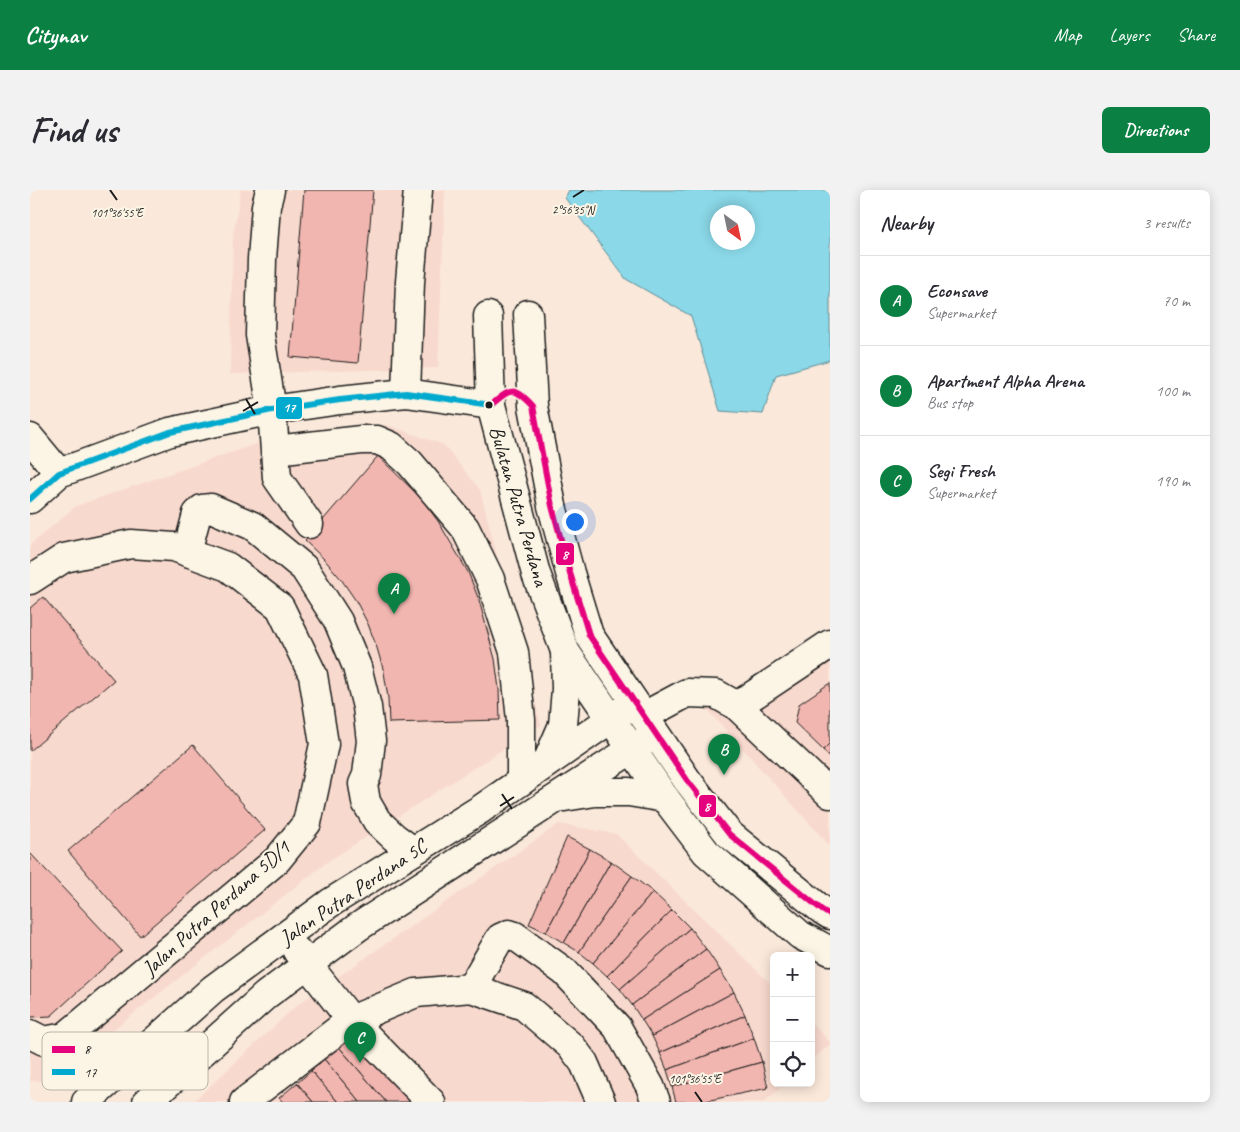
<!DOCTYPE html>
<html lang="en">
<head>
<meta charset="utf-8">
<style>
  :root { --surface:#fff; --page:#f2f2f3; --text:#2b2b33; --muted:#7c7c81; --line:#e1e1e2; --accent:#0b8043 }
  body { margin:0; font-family:Caveat,sans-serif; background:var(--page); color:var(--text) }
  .controls { position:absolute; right:15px; bottom:15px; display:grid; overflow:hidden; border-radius:8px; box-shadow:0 2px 12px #0003 }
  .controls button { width:45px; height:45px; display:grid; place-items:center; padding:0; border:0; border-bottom:1px solid var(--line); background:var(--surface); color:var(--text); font:25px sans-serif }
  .compass { position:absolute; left:680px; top:15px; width:45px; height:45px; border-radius:50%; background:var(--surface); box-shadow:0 2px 12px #0003; rotate:147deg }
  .you { position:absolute; left:544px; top:331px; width:18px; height:18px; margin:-12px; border:4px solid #fff; border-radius:50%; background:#1a73e8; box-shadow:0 0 0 8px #1a73e833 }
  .badge { display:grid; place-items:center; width:32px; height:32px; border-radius:50%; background:var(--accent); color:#fff; font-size:16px; font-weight:700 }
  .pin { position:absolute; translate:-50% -41px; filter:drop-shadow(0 1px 2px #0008) }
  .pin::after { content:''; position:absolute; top:26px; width:18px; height:15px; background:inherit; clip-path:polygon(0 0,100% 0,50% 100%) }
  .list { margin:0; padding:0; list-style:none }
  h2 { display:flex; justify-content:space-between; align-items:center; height:65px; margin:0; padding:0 20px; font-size:21px }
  h2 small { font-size:16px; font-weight:400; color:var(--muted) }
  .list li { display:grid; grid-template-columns:32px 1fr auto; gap:15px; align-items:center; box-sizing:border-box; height:90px; padding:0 20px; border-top:1px solid var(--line) }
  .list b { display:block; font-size:19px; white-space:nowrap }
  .list p { margin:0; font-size:16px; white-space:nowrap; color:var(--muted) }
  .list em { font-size:16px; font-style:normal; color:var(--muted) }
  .icon { flex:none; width:28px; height:28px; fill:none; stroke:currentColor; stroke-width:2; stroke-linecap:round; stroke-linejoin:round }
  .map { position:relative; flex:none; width:800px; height:912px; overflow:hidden; border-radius:8px }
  header { display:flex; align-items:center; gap:30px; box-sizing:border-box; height:70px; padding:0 25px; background:var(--accent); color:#fff }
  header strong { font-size:24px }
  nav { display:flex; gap:28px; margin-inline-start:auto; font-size:18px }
  .intro { display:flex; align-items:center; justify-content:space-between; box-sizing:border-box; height:120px; padding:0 30px }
  h1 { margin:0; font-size:35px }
  .button { padding:12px 22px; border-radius:8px; background:var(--accent); color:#fff; font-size:18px; font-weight:700 }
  main { display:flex; gap:30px; padding:0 30px }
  aside { flex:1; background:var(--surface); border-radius:8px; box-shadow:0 2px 12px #0003 }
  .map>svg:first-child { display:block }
  .built { fill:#f8d9cd }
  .water { fill:#8ad8e8; stroke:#5e8d96; fill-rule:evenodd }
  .building { fill:#f2b6b0; stroke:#1c1c1c }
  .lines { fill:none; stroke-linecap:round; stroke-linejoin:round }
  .minor-casing { stroke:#1c1c1c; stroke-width:31 }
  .minor { stroke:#fcf5e5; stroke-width:28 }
  .bus-1-casing { stroke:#fcf5e5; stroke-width:10 }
  .bus-2-casing { stroke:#fcf5e5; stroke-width:10 }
  .bus-1 { stroke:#e5007d; stroke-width:6 }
  .bus-2 { stroke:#00a9ce; stroke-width:6 }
  .ticks { fill:none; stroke:#1c1c1c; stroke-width:2 }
  .bus-dot { fill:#1c1c1c; stroke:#fcf5e5; stroke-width:2 }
  .labels { text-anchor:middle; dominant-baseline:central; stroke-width:4; stroke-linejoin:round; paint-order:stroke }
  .street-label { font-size:21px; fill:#1c1c1c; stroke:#fcf5e5 }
  .key { fill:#fcf5e5; stroke:#b9b4a9; stroke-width:1 }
  .key-label { font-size:14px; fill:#1c1c1c }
  .ticks-label { font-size:12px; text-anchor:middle; fill:#1c1c1c; stroke:#fcf5e5; stroke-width:4; stroke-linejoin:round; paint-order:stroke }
  .line-badge { stroke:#fcf5e5; stroke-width:2 }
  .badge-label { font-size:14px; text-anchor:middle; font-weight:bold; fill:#fff }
</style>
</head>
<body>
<header>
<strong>Citynav</strong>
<nav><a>Map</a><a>Layers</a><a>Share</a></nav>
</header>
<div class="intro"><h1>Find us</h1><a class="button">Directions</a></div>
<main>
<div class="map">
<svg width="800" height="912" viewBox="0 0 800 912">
  <rect width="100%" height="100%" fill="#fae8da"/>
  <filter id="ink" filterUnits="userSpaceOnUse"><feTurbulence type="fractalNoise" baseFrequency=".02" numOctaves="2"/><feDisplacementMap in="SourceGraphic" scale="10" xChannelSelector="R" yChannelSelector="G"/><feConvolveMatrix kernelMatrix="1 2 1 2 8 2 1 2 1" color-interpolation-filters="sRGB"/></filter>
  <g filter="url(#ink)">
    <g class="built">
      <polygon points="211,0 415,0 408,178 200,184 203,45"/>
      <polygon points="357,235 414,255 450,300 511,535 297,672 19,890 0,891 0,355 46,316 229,253"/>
      <polygon points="800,437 800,656 677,519"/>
      <polygon points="529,634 586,644 744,797 744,893 756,893 734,912 163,912 266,816"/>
      <polygon points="781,833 800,852 800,854 781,871"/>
    </g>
    <path class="water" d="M539,0H800V170L746,185L733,224L690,221L661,126L596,89L535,8ZM688,22H718V52H688Z"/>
    <g class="building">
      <polygon points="274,0 343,0 328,173 260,167"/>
      <polygon points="348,266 390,307 408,331 438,382 449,410 465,469 469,499 470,530 359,533 358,508 354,482 347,458 338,434 326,411 311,389 294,369 275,351"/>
      <polygon points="13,407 84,490 0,561 0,418"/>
      <polygon points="800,493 800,553 793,560 765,533 769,514"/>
      <polygon points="800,553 800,568 793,560"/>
      <polygon points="163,555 235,640 110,746 38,661"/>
      <polygon points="537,647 560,659 516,742 499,734"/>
      <polygon points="560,659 581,671 534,753 516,742"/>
      <polygon points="0,663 92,761 21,826 2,827 0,825"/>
      <polygon points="581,671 602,686 549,762 534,753"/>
      <polygon points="602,686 623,702 563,773 549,762"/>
      <polygon points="623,702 642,720 577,786 563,773"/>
      <polygon points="642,720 660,738 590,799 577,786"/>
      <polygon points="660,738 676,759 602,815 590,799"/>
      <polygon points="676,759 690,780 612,830 602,815"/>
      <polygon points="690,780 704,802 622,846 612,830"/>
      <polygon points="704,802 715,825 630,863 622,846"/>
      <polygon points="715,825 724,848 637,880 630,863"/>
      <polygon points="327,842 390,912 356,912 309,857"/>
      <polygon points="724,848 732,872 642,897 637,880"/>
      <polygon points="309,857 356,912 330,912 294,869"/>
      <polygon points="294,869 330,912 308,912 281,881"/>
      <polygon points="732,872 738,898 671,912 646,912 642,897"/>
      <polygon points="281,881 308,912 283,912 267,893"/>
      <polygon points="267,893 283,912 253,912 249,908"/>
    </g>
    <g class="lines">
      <g class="minor-casing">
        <g id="minor">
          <polyline points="240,0 236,16 232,69 230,145 242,220 247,288 279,334"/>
          <polyline points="498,124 503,216 522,316 540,383 559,445 657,590 699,644 792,720 800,725"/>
          <polyline points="458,126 461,215 506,384 535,461 635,608 676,662 770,745 800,761"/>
          <polyline points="376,203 380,92 388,0"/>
          <polyline points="0,248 29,283"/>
          <polyline points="246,260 331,250 347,250 361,256 380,273 435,338 460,389 484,462 491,530 491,591"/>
          <polyline points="0,309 29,283 140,242 242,220 310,210 376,203 461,215"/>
          <polyline points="157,362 167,324 172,319 181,318 223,336 274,378 308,431 327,477 337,517 341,551 337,585 333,594 336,612 347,631 364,647 383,661"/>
          <polyline points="0,390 34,368 101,354 144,357 198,377 250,417 283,485 294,554 277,633 247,670 35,847 14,851 0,844"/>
          <polyline points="707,516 800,454"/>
          <polyline points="614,526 657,503 686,504 707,516 800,604"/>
          <polyline points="517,572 533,535 536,499 535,461"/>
          <polyline points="534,607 565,602 599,602 635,608"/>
          <polyline points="267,761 321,830 401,912"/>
          <polyline points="441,798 470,748 479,744 485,746 535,782 587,837 620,896 626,912"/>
          <polyline points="56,912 183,799 300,713 451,619 595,519"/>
          <polyline points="117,912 236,805 328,737 616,550"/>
          <polyline points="214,912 321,830 386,803 441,798 494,816 542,857 554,873 571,912"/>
        </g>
      </g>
      <use href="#minor" class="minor"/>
      <g class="bus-1-casing">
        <path id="bus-1" d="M461,215C481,198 484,196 503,216L522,316L540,383L559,445L657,590L699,644L792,720L800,725"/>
      </g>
      <g class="bus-2-casing">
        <polyline id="bus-2" points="0,309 29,283 140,242 242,220 310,210 376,203 461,215"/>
      </g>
      <use href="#bus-1" class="bus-1"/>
      <use href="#bus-2" class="bus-2"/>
    </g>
  </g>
  <path class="ticks" d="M80,0L87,10M543,7L554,0M216,209L225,224M213,221L228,212M472,604L482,619M470,616L484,607M665,902L672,912"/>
  <circle class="bus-dot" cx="459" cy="215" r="4.5"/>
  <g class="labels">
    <g class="street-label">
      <text transform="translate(489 316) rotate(74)">Bulatan Putra Perdana</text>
      <text transform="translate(323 702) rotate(-34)">Jalan Putra Perdana 5C</text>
      <text transform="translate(186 718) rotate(-42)">Jalan Putra Perdana 5D/1</text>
    </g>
  </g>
  <rect x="12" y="842" width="166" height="58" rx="8" class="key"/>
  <rect x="22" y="856" width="23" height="7" fill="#e5007d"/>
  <rect x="22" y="879" width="23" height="6" fill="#00a9ce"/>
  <g class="key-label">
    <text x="54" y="864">8</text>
    <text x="54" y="887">17</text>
  </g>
  <g class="ticks-label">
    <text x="543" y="24">2°56'35"N</text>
    <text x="87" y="27">101°36'55"E</text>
    <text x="665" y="893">101°36'55"E</text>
  </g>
  <g class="line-badge">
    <rect x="245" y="206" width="28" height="24" rx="5" fill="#00a9ce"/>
    <rect x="525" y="352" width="20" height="24" rx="5" fill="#e5007d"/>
    <rect x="668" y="604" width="19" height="24" rx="5" fill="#e5007d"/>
  </g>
  <g class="badge-label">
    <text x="259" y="222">17</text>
    <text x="535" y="369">8</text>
    <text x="677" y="621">8</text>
  </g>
</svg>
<div class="controls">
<button>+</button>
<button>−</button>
<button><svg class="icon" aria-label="locate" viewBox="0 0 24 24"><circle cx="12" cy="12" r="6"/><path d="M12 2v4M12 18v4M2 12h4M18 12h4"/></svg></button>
</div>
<svg class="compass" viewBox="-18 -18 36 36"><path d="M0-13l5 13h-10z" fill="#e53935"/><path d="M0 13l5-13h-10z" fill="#7c7c81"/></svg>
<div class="you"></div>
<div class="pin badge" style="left:364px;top:424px">A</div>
<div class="pin badge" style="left:694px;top:585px">B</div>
<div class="pin badge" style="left:330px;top:873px">C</div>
</div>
<aside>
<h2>Nearby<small>3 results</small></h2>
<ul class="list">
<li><span class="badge">A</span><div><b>Econsave</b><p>Supermarket</p></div><em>70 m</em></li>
<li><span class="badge">B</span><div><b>Apartment Alpha Arena</b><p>Bus stop</p></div><em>100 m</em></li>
<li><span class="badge">C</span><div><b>Segi Fresh</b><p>Supermarket</p></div><em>190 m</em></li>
</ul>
</aside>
</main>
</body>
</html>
